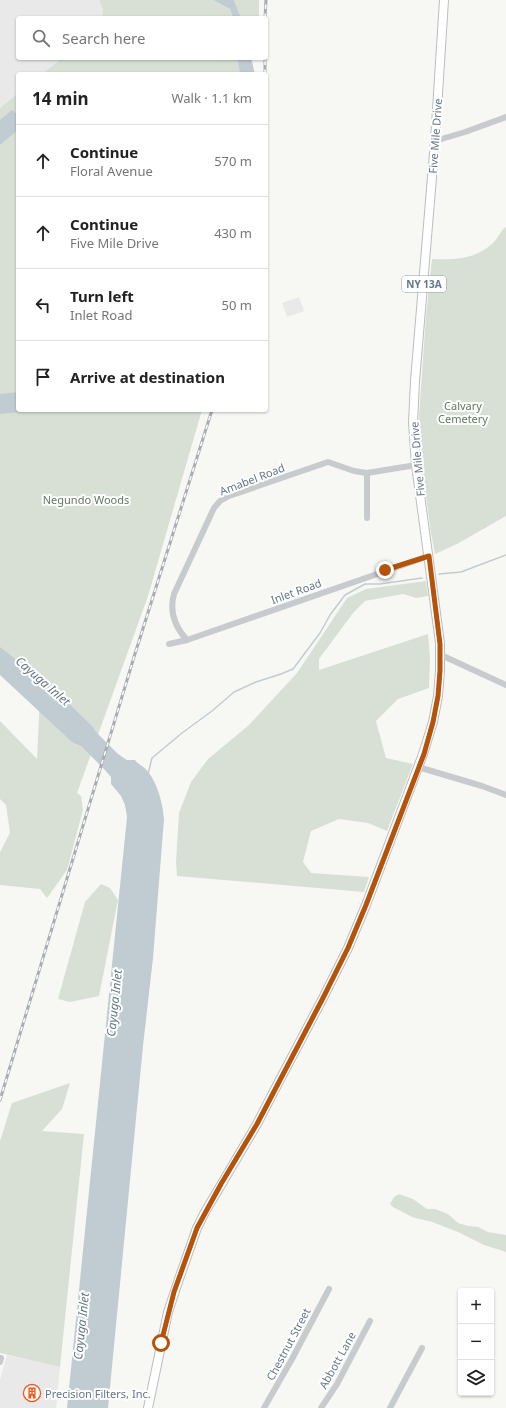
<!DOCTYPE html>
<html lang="en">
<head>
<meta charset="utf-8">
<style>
  :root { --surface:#fff; --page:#f6f6f6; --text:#222; --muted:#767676; --line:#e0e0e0 }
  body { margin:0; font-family:"Noto Sans",sans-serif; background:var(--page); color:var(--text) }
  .controls { position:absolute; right:12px; bottom:12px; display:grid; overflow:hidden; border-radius:4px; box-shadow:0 1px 3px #0004 }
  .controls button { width:36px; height:36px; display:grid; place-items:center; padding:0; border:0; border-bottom:1px solid var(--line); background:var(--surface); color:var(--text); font:20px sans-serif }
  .stop { position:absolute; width:12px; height:12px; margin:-9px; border:3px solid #b45309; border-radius:50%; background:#fff }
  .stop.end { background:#b45309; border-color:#fff; box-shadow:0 1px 4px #0008 }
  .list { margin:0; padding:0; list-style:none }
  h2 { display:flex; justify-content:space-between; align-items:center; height:52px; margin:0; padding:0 16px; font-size:17px }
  h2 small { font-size:13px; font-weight:400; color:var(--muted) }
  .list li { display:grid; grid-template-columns:26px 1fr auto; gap:12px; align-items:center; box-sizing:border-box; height:72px; padding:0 16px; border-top:1px solid var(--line) }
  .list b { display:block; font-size:15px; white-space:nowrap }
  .list p { margin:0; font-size:13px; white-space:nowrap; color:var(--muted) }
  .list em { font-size:13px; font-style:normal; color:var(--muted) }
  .icon { flex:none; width:22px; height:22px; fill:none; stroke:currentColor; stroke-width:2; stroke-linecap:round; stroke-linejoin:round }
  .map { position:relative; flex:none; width:506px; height:1408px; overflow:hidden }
  .search { position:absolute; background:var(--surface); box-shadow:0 1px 3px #0004; left:16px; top:16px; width:252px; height:44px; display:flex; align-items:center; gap:10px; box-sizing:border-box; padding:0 14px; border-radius:4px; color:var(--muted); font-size:15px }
  .panel { position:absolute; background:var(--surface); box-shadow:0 1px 3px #0004; left:16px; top:72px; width:252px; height:340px; border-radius:4px }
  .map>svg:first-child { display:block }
  .built { fill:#e8e9e8 }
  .green { fill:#d8e0d5 }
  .water { fill:#c1ccd2 }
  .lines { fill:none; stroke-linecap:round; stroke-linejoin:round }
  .stream { stroke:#c1ccd2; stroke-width:1.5 }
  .major-casing { stroke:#babec2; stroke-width:10 }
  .minor { stroke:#c7cbce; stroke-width:6 }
  .major { stroke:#fff; stroke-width:8 }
  .rail-casing { stroke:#a7adb3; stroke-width:3 }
  .rail { stroke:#fff; stroke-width:1.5; stroke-dasharray:4.5; stroke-linecap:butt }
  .route { stroke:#b45309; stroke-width:5 }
  .labels { text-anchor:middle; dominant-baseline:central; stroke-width:4; stroke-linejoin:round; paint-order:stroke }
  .shield { fill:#fff; stroke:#929fac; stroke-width:1 }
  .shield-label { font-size:10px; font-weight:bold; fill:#647688 }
  .street-label { font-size:11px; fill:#647688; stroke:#fff }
  .park-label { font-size:11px; fill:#637960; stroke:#fff }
  .poi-label { font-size:11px; fill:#647688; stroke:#fff; text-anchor:start }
  .water-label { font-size:12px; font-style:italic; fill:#607783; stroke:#fff }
</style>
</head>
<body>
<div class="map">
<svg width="506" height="1408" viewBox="0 0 506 1408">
  <rect width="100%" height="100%" fill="#f7f8f4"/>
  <g class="built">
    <polygon points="0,0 99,0 103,10 102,18 18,18 18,58 62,58 42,74 18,74 18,93 0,108"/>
    <polygon points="299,297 304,311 287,317 282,303"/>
    <polygon points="7,1355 60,1367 56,1408 0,1408 0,1380"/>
  </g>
  <g class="green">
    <polygon points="99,0 213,0 230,9 233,18 102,18 103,10"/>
    <polygon points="234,0 259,0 259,18 241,18"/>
    <polygon points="62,58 237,58 240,74 42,74"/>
    <polygon points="18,93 18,410 202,410 148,596 77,793 81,796 83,810 67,870 47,898 40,889 0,885 0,852 10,833 6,805 0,799 0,721 37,759 40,695 0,660 0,108"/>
    <path d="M506,227V516L457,544L435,554L431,533L424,481L419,416L426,316L432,259C455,260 477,259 494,242C499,237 500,231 506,227Z"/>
    <polygon points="426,581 428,596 416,598 403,594 365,601 353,613 319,659 319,670 428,634 430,657 429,688 398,699 376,721 386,758 413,764 387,831 368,823 339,819 311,831 303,862 311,873 369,877 364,892 177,876 176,862 179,813 191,782 208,759 249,725 297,673 347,598 366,589"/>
    <polygon points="101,884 110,888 118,900 99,996 70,1002 58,999 85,902"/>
    <polygon points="70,1083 62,1109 42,1131 84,1134 60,1367 0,1353 0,1141 12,1103"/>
    <polygon points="399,1194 413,1199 427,1209 435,1209 448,1214 458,1223 468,1226 478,1227 488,1232 506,1235 506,1252 484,1245 458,1232 432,1222 412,1217 393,1207 390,1204 394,1197"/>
  </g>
  <g class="water">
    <polygon points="213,0 234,0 241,18 233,18 230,9"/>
    <polygon points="237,58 251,58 255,74 240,74"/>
    <polygon points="12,110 18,115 18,130 0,145 0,120"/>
    <polygon points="18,392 18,410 27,410 21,412 0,414 0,394"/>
    <path d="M0,647L59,694L94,728L95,731L118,754L127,760H135C137,763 139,764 142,766C156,776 163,803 164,819L153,958L143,1046L108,1408H67L127,817L125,805L121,796L111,784V777L104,769L81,746L72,742L0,675Z"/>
  </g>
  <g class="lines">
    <g class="stream">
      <polyline points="439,574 461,572 506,555"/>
      <polyline points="148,774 152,758 182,733 212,711 234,692 256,682 281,674 293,669 320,633 330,615 345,595 365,584 380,584 422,578"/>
    </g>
    <g class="major-casing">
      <polyline id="major" points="148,1408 168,1312 179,1279 197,1228 205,1212 257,1124 274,1091 323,998 348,948 366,905 423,754 433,722 438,696 440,671 440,643 416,465 413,423 415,381 435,141 444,0"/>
    </g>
    <g class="minor">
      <polyline points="435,141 465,132 506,117"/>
      <polyline points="367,473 367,518"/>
      <path d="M187,640C175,627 169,612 174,594L214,508L220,501L229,496L328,462L354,471L367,473L416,465"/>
      <polyline points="169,644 187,640 429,556"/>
      <polyline points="441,655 506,685"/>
      <polyline points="418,767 482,786 506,795"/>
      <polyline points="0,1362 1,1358"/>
      <polyline points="264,1408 292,1359 329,1289"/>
      <polyline points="321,1408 337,1384 370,1321"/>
      <polyline points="390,1408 422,1348"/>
    </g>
    <use href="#major" class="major"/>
    <g class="rail-casing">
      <g id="rail">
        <polyline points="265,18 266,0"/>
        <polyline points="265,74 265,58"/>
        <polyline points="0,1100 134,657 212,410"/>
      </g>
    </g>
    <use href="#rail" class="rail"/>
  </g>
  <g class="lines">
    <polyline class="route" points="161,1343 174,1292 197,1228 221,1184 257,1124 323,998 348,948 366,905 424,754 433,722 438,696 440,671 440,644 429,556 385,570"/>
  </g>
  <defs>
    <g id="building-ring" transform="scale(0.9)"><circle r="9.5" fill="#fff" stroke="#f15a1b" stroke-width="1.5"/><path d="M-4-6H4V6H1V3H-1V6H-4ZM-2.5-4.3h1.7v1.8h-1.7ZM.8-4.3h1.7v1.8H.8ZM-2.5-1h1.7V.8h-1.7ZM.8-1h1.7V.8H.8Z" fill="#f15a1b"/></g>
  </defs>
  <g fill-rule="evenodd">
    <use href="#building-ring" x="32" y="1393"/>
  </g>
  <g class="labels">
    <rect class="shield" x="402" y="276" width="44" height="16" rx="3"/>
    <g class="shield-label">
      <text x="424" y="284">NY 13A</text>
    </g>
    <g class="street-label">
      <text transform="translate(435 136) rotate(-86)">Five Mile Drive</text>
      <text transform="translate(417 459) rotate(-95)">Five Mile Drive</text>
      <text transform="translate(252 479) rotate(-21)">Amabel Road</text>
      <text transform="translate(296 591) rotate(-20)">Inlet Road</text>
      <text transform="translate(288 1344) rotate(-62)">Chestnut Street</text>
      <text transform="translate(337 1360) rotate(-61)">Abbott Lane</text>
    </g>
    <g class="park-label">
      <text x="463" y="405">Calvary<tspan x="463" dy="13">Cemetery</tspan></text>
      <text x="86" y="499">Negundo Woods</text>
    </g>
    <g class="poi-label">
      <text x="45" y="1393">Precision Filters, Inc.</text>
    </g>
    <g class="water-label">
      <text transform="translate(43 681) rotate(41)">Cayuga Inlet</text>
      <text transform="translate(114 1003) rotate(-84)">Cayuga Inlet</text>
      <text transform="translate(81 1326) rotate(-84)">Cayuga Inlet</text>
    </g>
  </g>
</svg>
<div class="controls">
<button>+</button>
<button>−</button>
<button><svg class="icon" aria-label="layers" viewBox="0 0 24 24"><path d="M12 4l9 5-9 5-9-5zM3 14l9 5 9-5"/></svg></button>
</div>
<div class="stop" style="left:161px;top:1343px"></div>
<div class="stop end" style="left:385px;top:570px"></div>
<div class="search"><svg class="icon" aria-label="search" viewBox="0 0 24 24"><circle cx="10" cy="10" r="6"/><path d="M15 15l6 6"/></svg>Search here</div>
<section class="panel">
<h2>14 min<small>Walk · 1.1 km</small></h2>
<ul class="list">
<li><svg class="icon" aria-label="ahead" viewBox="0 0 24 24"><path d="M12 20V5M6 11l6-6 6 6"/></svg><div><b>Continue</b><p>Floral Avenue</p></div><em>570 m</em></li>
<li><svg class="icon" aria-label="ahead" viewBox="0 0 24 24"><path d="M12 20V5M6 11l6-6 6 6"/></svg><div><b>Continue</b><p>Five Mile Drive</p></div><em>430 m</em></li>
<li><svg class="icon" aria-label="left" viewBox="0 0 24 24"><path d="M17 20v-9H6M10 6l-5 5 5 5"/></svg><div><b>Turn left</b><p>Inlet Road</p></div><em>50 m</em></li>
<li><svg class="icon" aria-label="arrive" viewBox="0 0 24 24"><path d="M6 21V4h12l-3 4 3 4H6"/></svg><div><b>Arrive at destination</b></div></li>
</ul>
</section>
</div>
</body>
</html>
